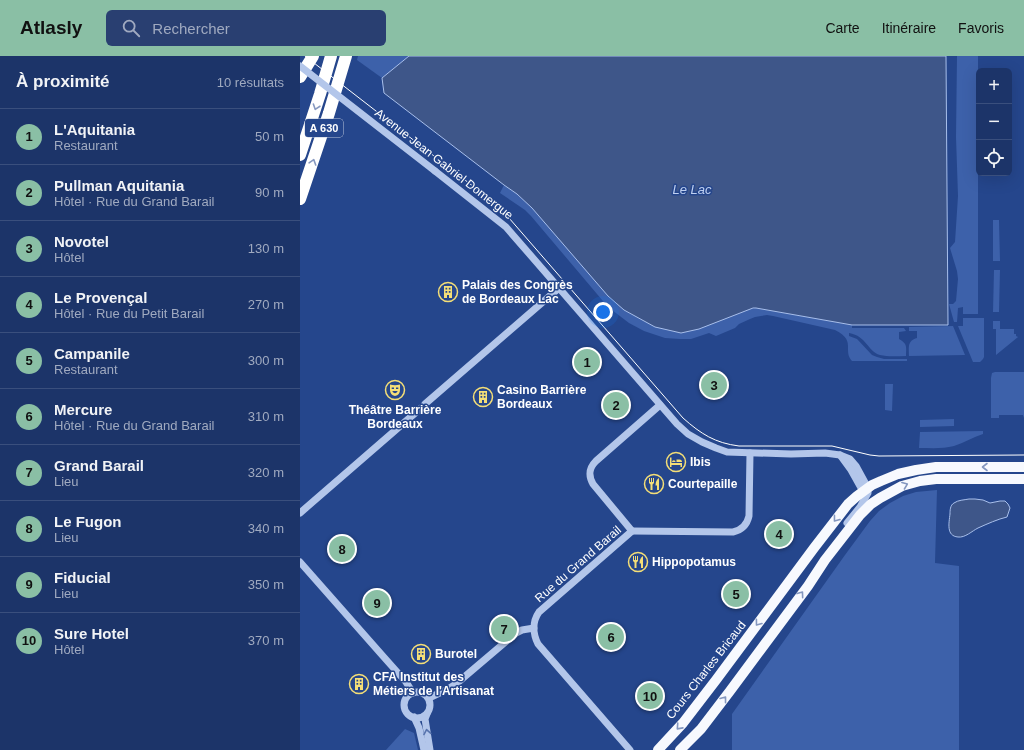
<!DOCTYPE html>
<html lang="fr">
<head>
<meta charset="utf-8">
<style>
  :root { --surface:#1c3469; --page:#293f71; --text:#f1f3f6; --muted:#a0aac0; --line:#3a4f7d; --accent:#8abfa5 }
  body { margin:0; font-family:Helvetica,sans-serif; background:var(--page); color:var(--text) }
  .controls { position:absolute; right:12px; top:12px; display:grid; overflow:hidden; border-radius:6px; box-shadow:0 4px 16px #0002 }
  .controls button { width:36px; height:36px; display:grid; place-items:center; padding:0; border:0; border-bottom:1px solid var(--line); background:var(--surface); color:var(--text); font:20px sans-serif }
  .you { position:absolute; left:303px; top:256px; width:14px; height:14px; margin:-10px; border:3px solid #fff; border-radius:50%; background:#1a73e8; box-shadow:0 0 0 6px #1a73e833 }
  .badge { display:grid; place-items:center; width:26px; height:26px; border-radius:50%; background:var(--accent); color:#111; font-size:13px; font-weight:700 }
  .pin { position:absolute; translate:-50% -50%; border:2px solid #fff; box-shadow:0 1px 4px #0006 }
  .list { margin:0; padding:0; list-style:none }
  h2 { display:flex; justify-content:space-between; align-items:center; height:52px; margin:0; padding:0 16px; font-size:17px }
  h2 small { font-size:13px; font-weight:400; color:var(--muted) }
  .list li { display:grid; grid-template-columns:26px 1fr auto; gap:12px; align-items:center; box-sizing:border-box; height:56px; padding:0 16px; border-top:1px solid var(--line) }
  .list b { display:block; font-size:15px; white-space:nowrap }
  .list p { margin:0; font-size:13px; white-space:nowrap; color:var(--muted) }
  .list em { font-size:13px; font-style:normal; color:var(--muted) }
  .icon { flex:none; width:22px; height:22px; fill:none; stroke:currentColor; stroke-width:2; stroke-linecap:round; stroke-linejoin:round }
  .map { position:relative; flex:none; width:724px; height:694px; overflow:hidden }
  header { display:flex; align-items:center; gap:24px; box-sizing:border-box; height:56px; padding:0 20px; background:var(--accent); color:#111 }
  header strong { font-size:19px }
  nav { display:flex; gap:22px; margin-inline-start:auto; font-size:14px }
  .search { width:280px; height:36px; background:var(--page); display:flex; align-items:center; gap:10px; box-sizing:border-box; padding:0 14px; border-radius:6px; color:var(--muted); font-size:15px }
  main { display:flex }
  aside { flex:1; background:var(--surface) }
  .map>svg:first-child { display:block }
  .green { fill:#3d61aa }
  .water { fill:#3e5689; stroke:#a8bfeb }
  .lines { fill:none; stroke-linecap:round; stroke-linejoin:round }
  .minor { stroke:#b3c6ea; stroke-width:7 }
  .major { stroke:#f7f9fe; stroke-width:10 }
  .highway { stroke:#fff; stroke-width:12 }
  .tram { stroke:#fff; stroke-width:1 }
  .minor-bridge { stroke:#b3c6ea; stroke-width:7 }
  .oneway { stroke:#8799c0 }
  .oneway2 { stroke:#8497bf }
  .oneway3 { stroke:#5773ad }
  .labels { text-anchor:middle; dominant-baseline:central; stroke-width:3; stroke-linejoin:round; paint-order:stroke }
  .shield { fill:#25468c; stroke:#bec8dc; stroke-width:1 }
  .shield-label { font-size:11px; font-weight:bold; fill:#fff }
  .street-label { font-size:12px; fill:#fff; stroke:#25468c }
  .poi-label { font-size:12px; font-weight:bold; fill:#fff; stroke:#25468c; text-anchor:start }
  .water-label { font-size:13px; font-style:italic; fill:#bfd0f1; stroke:#25468c }
</style>
</head>
<body>
<header>
<strong>Atlasly</strong>
<div class="search"><svg class="icon" aria-label="search" viewBox="0 0 24 24"><circle cx="10" cy="10" r="6"/><path d="M15 15l6 6"/></svg>Rechercher</div>
<nav><a>Carte</a><a>Itinéraire</a><a>Favoris</a></nav>
</header>
<main>
<aside>
<h2>À proximité<small>10 résultats</small></h2>
<ul class="list">
<li><span class="badge">1</span><div><b>L'Aquitania</b><p>Restaurant</p></div><em>50 m</em></li>
<li><span class="badge">2</span><div><b>Pullman Aquitania</b><p>Hôtel · Rue du Grand Barail</p></div><em>90 m</em></li>
<li><span class="badge">3</span><div><b>Novotel</b><p>Hôtel</p></div><em>130 m</em></li>
<li><span class="badge">4</span><div><b>Le Provençal</b><p>Hôtel · Rue du Petit Barail</p></div><em>270 m</em></li>
<li><span class="badge">5</span><div><b>Campanile</b><p>Restaurant</p></div><em>300 m</em></li>
<li><span class="badge">6</span><div><b>Mercure</b><p>Hôtel · Rue du Grand Barail</p></div><em>310 m</em></li>
<li><span class="badge">7</span><div><b>Grand Barail</b><p>Lieu</p></div><em>320 m</em></li>
<li><span class="badge">8</span><div><b>Le Fugon</b><p>Lieu</p></div><em>340 m</em></li>
<li><span class="badge">9</span><div><b>Fiducial</b><p>Lieu</p></div><em>350 m</em></li>
<li><span class="badge">10</span><div><b>Sure Hotel</b><p>Hôtel</p></div><em>370 m</em></li>
</ul>
</aside>
<div class="map">
<svg width="724" height="694" viewBox="0 0 724 694">
  <rect width="100%" height="100%" fill="#25468c"/>
  <g class="green">
    <polygon points="58,0 109,0 82,22 57,4"/>
    <polygon points="657,0 678,0 678,258 663,258 663,251 658,252 657,266 654,266 649,248 653,248 656,245 658,223 657,215 650,192 655,186 658,140 656,81"/>
    <path d="M204,129L217,138L232,152L324,254L355,271L456,252L552,269V272H604L606,275L599,276V283C608,288 606,291 606,300C598,300 588,301 580,299C567,295 567,280 549,277V280L557,283L572,299L577,301L584,303H607V305H552C542,294 557,285 535,274L473,260L467,259L455,261L450,263L439,268L435,272L416,280L409,277L391,283H380L365,282L344,275L329,267L308,251L231,160L225,154L200,137Z"/>
    <polygon points="693,164 699,164 700,205 693,205"/>
    <polygon points="694,214 700,214 699,256 693,256"/>
    <polygon points="663,262 684,262 684,301 683,303 680,306 673,306 658,270 663,270"/>
    <polygon points="693,265 700,265 700,273 714,273 714,278 716,278 716,280 718,281 696,299 696,273 693,273"/>
    <path d="M653,270L665,299L609,300C609,291 607,285 617,282V275H609V271Z"/>
    <polygon points="695,316 724,316 724,362 723,359 699,359 699,362 691,362 691,322 692,317"/>
    <polygon points="585,328 593,328 592,355 585,354"/>
    <polygon points="654,363 654,370 620,371 620,364"/>
    <path d="M683,375V378C673,381 664,387 654,390C643,393 631,392 619,392L620,376Z"/>
    <polygon points="637,434 635,507 659,510 659,694 432,694 432,658 545,499 570,465 579,455 590,447 603,440 616,436"/>
    <polygon points="105,673 114,677 118,694 86,694"/>
  </g>
  <g class="water">
    <polygon points="109,0 646,0 648,269 552,269 456,252 453,252 399,273 381,277 355,271 324,254 308,240 232,152 217,138 204,129 84,37 82,22"/>
    <path d="M669,443H675L683,444L690,447L700,445H705L708,448L710,452L707,461C698,463 687,468 678,472C672,475 665,482 658,481C646,480 649,467 650,458C650,455 650,449 654,447C658,444 664,444 669,443Z"/>
  </g>
  <g class="lines">
    <g class="minor">
      <polyline points="135,115 206,171 377,368 388,378 402,386 416,392 427,396 491,398 525,397 540,399 550,403 556,410 568,432 568,437 560,451 547,467"/>
      <polyline points="125,348 259,232"/>
      <polyline points="540,399 551,414 565,439"/>
      <polyline points="0,457 121,352"/>
      <path d="M332,475L433,476C442,474 447,469 449,460L450,397"/>
      <polyline points="0,506 82,599 106,626 113,637"/>
      <circle cx="117" cy="649" r="13"/>
      <polyline points="129,642 148,633 156,628 216,577 222,574 234,572"/>
      <polyline points="127,658 125,663 130,694"/>
      <polyline points="114,661 119,672 124,694"/>
      <path d="M330,694L238,588C233,578 232,566 239,556L332,475L293,428C288,419 289,412 296,405L360,349"/>
    </g>
    <g class="major">
      <polyline points="358,694 383,667 416,624 514,492 548,448 557,440 572,429 581,425 598,418 616,414 636,411 724,411"/>
      <polyline points="380,694 401,673 430,635 508,530 525,504 560,459 571,448 580,442 602,430 620,425 636,423 724,423"/>
    </g>
    <g class="highway">
      <polyline points="0,21 13,0"/>
      <polyline points="0,99 20,38 31,0"/>
      <polyline points="0,143 29,57 46,0"/>
    </g>
    <path class="tram" d="M5,0L174,131L198,151L209,162L383,362C401,378 415,387 439,390H532L570,399L579,400L724,399"/>
    <polyline class="minor-bridge" points="0,10 135,115"/>
  </g>
  <defs><path id="oneway-chevron" d="M-2-3.5L2.5 0L-2 3.5" fill="none" stroke-width="1.6" stroke-linecap="round" stroke-linejoin="round"/></defs>
  <g class="oneway">
    <use href="#oneway-chevron" transform="translate(16 51) rotate(109)"/>
    <use href="#oneway-chevron" transform="translate(13 106) rotate(-72)"/>
  </g>
  <g class="oneway2">
    <use href="#oneway-chevron" transform="translate(685 411) rotate(180)"/>
    <use href="#oneway-chevron" transform="translate(605 429) rotate(-21)"/>
    <use href="#oneway-chevron" transform="translate(536 463) rotate(128)"/>
    <use href="#oneway-chevron" transform="translate(501 538) rotate(-54)"/>
    <use href="#oneway-chevron" transform="translate(458 567) rotate(127)"/>
    <use href="#oneway-chevron" transform="translate(424 643) rotate(-52)"/>
    <use href="#oneway-chevron" transform="translate(379 671) rotate(132)"/>
  </g>
  <use class="oneway3" href="#oneway-chevron" transform="translate(127 676) rotate(-100)"/>
  <defs>
    <g id="building-ring" transform="scale(1)"><circle r="9.5" fill="#25468c" stroke="#f4de77" stroke-width="1.5"/><path d="M-4-6H4V6H1V3H-1V6H-4ZM-2.5-4.3h1.7v1.8h-1.7ZM.8-4.3h1.7v1.8H.8ZM-2.5-1h1.7V.8h-1.7ZM.8-1h1.7V.8H.8Z" fill="#f4de77"/></g>
    <g id="theatre-ring" transform="scale(1)"><circle r="9.5" fill="#25468c" stroke="#f4de77" stroke-width="1.5"/><path d="M-5-5.5Q0-4 5-5.5V0Q5 5 0 6Q-5 5-5 0ZM-3.3-2.5H-1v1.5H-3.3ZM1-2.5H3.3v1.5H1ZM-2.8 1Q0 5.5 2.8 1Z" fill="#f4de77"/></g>
    <g id="hotel-ring" transform="scale(1)"><circle r="9.5" fill="#25468c" stroke="#f4de77" stroke-width="1.5"/><path d="M-6-4.5h1.5V1H6V5H4.5V3h-9V5H-6ZM-4 0a1.8 1.8 0 1 1 3.6 0ZM.5 0V-2.5h3Q6-2.5 6 0Z" fill="#f4de77"/></g>
    <g id="restaurant-ring" transform="scale(1)"><circle r="9.5" fill="#25468c" stroke="#f4de77" stroke-width="1.5"/><path d="M-5-6h1v4h1v-4h1v4h1v-4h1v5L-1.5 .5V6h-2V.5L-5-1ZM5-6V6H3V1.5H1.5Q1.5-4 5-6Z" fill="#f4de77"/></g>
  </defs>
  <g fill-rule="evenodd">
    <use href="#building-ring" x="148" y="236"/>
    <use href="#theatre-ring" x="95" y="334"/>
    <use href="#building-ring" x="183" y="341"/>
    <use href="#hotel-ring" x="376" y="406"/>
    <use href="#restaurant-ring" x="354" y="428"/>
    <use href="#restaurant-ring" x="338" y="506"/>
    <use href="#building-ring" x="121" y="598"/>
    <use href="#building-ring" x="59" y="628"/>
  </g>
  <g class="labels">
    <rect class="shield" x="5" y="63" width="38" height="18" rx="3"/>
    <g class="shield-label">
      <text x="24" y="72">A 630</text>
    </g>
    <g class="street-label">
      <text transform="translate(144 108) rotate(38)">Avenue Jean Gabriel Domergue</text>
      <text transform="translate(278 508) rotate(-41)">Rue du Grand Barail</text>
      <text transform="translate(406 614) rotate(-52)">Cours Charles Bricaud</text>
    </g>
    <g class="poi-label">
      <text x="162" y="229">Palais des Congrès<tspan x="162" dy="14">de Bordeaux Lac</tspan></text>
      <text x="197" y="334">Casino Barrière<tspan x="197" dy="14">Bordeaux</tspan></text>
      <text x="95" y="354" text-anchor="middle">Théâtre Barrière<tspan x="95" dy="14">Bordeaux</tspan></text>
      <text x="390" y="406">Ibis</text>
      <text x="368" y="428">Courtepaille</text>
      <text x="352" y="506">Hippopotamus</text>
      <text x="135" y="598">Burotel</text>
      <text x="73" y="621">CFA Institut des<tspan x="73" dy="14">Métiers de l'Artisanat</tspan></text>
    </g>
    <g class="water-label">
      <text x="392" y="133">Le Lac</text>
    </g>
  </g>
</svg>
<div class="controls">
<button>+</button>
<button>−</button>
<button><svg class="icon" aria-label="locate" viewBox="0 0 24 24"><circle cx="12" cy="12" r="6"/><path d="M12 2v4M12 18v4M2 12h4M18 12h4"/></svg></button>
</div>
<div class="you"></div>
<div class="pin badge" style="left:287px;top:306px">1</div>
<div class="pin badge" style="left:316px;top:349px">2</div>
<div class="pin badge" style="left:414px;top:329px">3</div>
<div class="pin badge" style="left:479px;top:478px">4</div>
<div class="pin badge" style="left:436px;top:538px">5</div>
<div class="pin badge" style="left:311px;top:581px">6</div>
<div class="pin badge" style="left:204px;top:573px">7</div>
<div class="pin badge" style="left:42px;top:493px">8</div>
<div class="pin badge" style="left:77px;top:547px">9</div>
<div class="pin badge" style="left:350px;top:640px">10</div>
</div>
</main>
</body>
</html>
